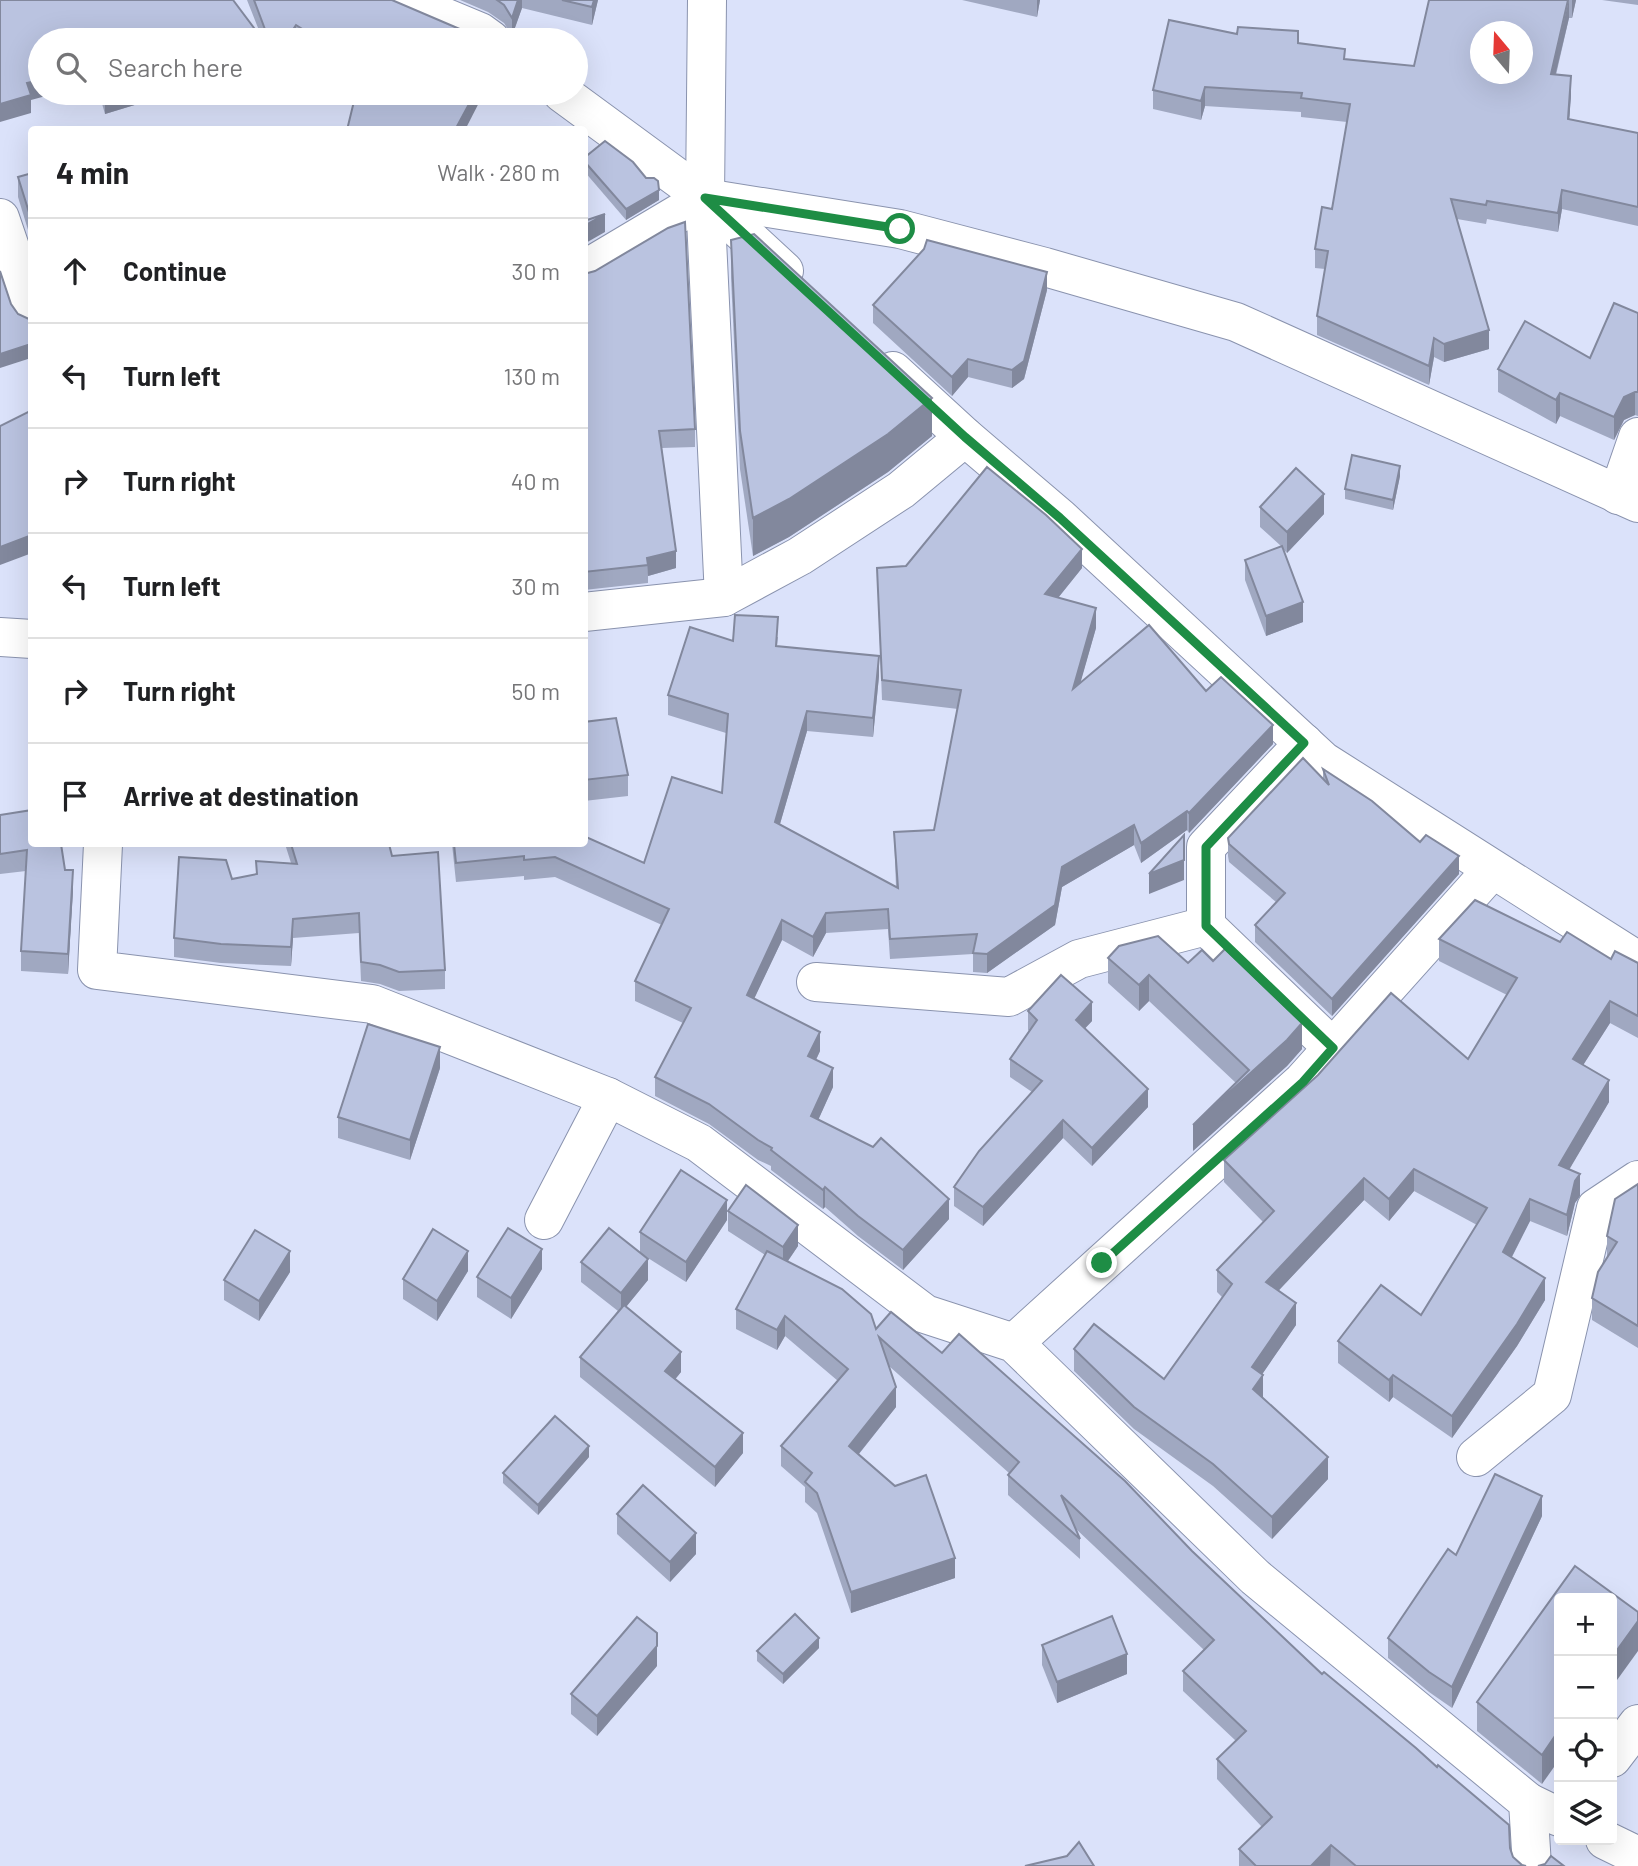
<!DOCTYPE html>
<html lang="en">
<head>
<meta charset="utf-8">
<style>
  :root { --surface:#fff; --page:#f6f6f6; --text:#202124; --muted:#757577; --line:#e0e0e0 }
  body { margin:0; font-family:Barlow,sans-serif; background:var(--page); color:var(--text) }
  .controls { position:absolute; right:21px; bottom:21px; display:grid; overflow:hidden; border-radius:7px; box-shadow:0 7px 28px #0002 }
  .controls button { width:63px; height:63px; display:grid; place-items:center; padding:0; border:0; border-bottom:2px solid var(--line); background:var(--surface); color:var(--text); font:35px sans-serif }
  .compass { position:absolute; left:1470px; top:21px; width:63px; height:63px; border-radius:50%; background:var(--surface); box-shadow:0 7px 28px #0002; rotate:341deg }
  .stop { position:absolute; width:21px; height:21px; margin:-16px; border:5px solid #1e8d45; border-radius:50%; background:#fff }
  .stop.end { background:#1e8d45; border-color:#fff; box-shadow:0 2px 7px #0008 }
  .list { margin:0; padding:0; list-style:none }
  h2 { display:flex; justify-content:space-between; align-items:center; height:91px; margin:0; padding:0 28px; font-size:30px }
  h2 small { font-size:23px; font-weight:400; color:var(--muted) }
  .list li { display:grid; grid-template-columns:46px 1fr auto; gap:21px; align-items:center; box-sizing:border-box; height:105px; padding:0 28px; border-top:2px solid var(--line) }
  .list b { display:block; font-size:26px; white-space:nowrap }
  .list em { font-size:23px; font-style:normal; color:var(--muted) }
  .icon { flex:none; width:38px; height:38px; fill:none; stroke:currentColor; stroke-width:2; stroke-linecap:round; stroke-linejoin:round }
  .map { position:relative; flex:none; width:1638px; height:1866px; overflow:hidden }
  .search { position:absolute; background:var(--surface); box-shadow:0 7px 28px #0002; left:28px; top:28px; width:560px; height:77px; display:flex; align-items:center; gap:18px; box-sizing:border-box; padding:0 24px; border-radius:38px; color:var(--muted); font-size:26px }
  .panel { position:absolute; background:var(--surface); box-shadow:0 7px 28px #0002; left:28px; top:126px; width:560px; height:721px; border-radius:7px }
  .map>svg:first-child { display:block }
  .lines { fill:none; stroke-linecap:round; stroke-linejoin:round }
  .minor-casing { stroke:#8a93ae; stroke-width:40 }
  .minor { stroke:#fff; stroke-width:38 }
  .wall { fill:#a0a8c1 }
  .shaded-wall { fill:#82889d }
  .building { fill:#bac3e0; stroke:#82889d; stroke-width:2; fill-rule:evenodd }
  .route { stroke:#1e8d45; stroke-width:9 }
</style>
</head>
<body>
<div class="map">
<svg width="1638" height="1866" viewBox="0 0 1638 1866">
  <rect width="100%" height="100%" fill="#dbe2fa"/>
  <g class="lines">
    <g class="minor-casing">
      <g id="minor">
        <polyline points="403,0 480,32 491,40"/>
        <polyline points="707,0 705,198 724,597"/>
        <polyline points="562,93 705,198 784,271"/>
        <polyline points="0,218 32,312"/>
        <polyline points="584,270 705,198 900,229 1045,267 1236,322 1638,503"/>
        <polyline points="893,371 965,437 1060,518 1323,761 1638,961"/>
        <polyline points="1618,495 1638,437"/>
        <polyline points="584,612 724,597 800,556 901,490 965,437"/>
        <polyline points="0,637 32,639"/>
        <polyline points="1304,743 1206,847 1206,926 1333,1048"/>
        <polyline points="103,844 97,970 372,1004 608,1097 699,1143 925,1314 1014,1343 1255,1577 1528,1802 1532,1866"/>
        <polyline points="816,982 1009,997 1079,959 1206,926"/>
        <polyline points="544,1220 608,1097"/>
        <polyline points="1014,1343 1303,1081 1492,870"/>
        <polyline points="1476,1457 1552,1395 1596,1208 1638,1180"/>
        <polyline points="1612,1758 1638,1724"/>
        <polyline points="1528,1802 1559,1817"/>
        <polyline points="1605,1840 1638,1856"/>
      </g>
    </g>
    <use href="#minor" class="minor"/>
  </g>
  <g class="wall">
    <polygon points="0,0 262,38 247,0 392,0 482,40 40,40 31,100 31,113"/>
    <polygon points="460,0 598,0 592,25 522,8 512,36 504,23 488,12"/>
    <polygon points="962,0 1040,0 1037,17"/>
    <polygon points="1429,0 1576,0 1572,18 1569,18 1556,75 1571,95 1569,119 1638,133 1638,226 1562,209 1558,232 1487,219 1486,224 1457,219 1489,349 1444,362 1434,357 1429,385 1317,335 1317,316 1325,269 1315,268 1315,249 1332,209 1347,122 1301,117 1301,112 1205,106 1201,120 1153,109 1153,90 1298,43 1345,59 1414,66"/>
    <polygon points="1602,0 1638,0 1638,5"/>
    <polygon points="99,93 174,93 105,114"/>
    <polygon points="206,93 264,93 209,104"/>
    <polygon points="584,158 659,200 626,220 584,171"/>
    <polygon points="32,173 32,243 18,197 18,177"/>
    <polygon points="731,240 932,436 888,472 789,537 753,556 740,469 731,278"/>
    <polygon points="584,274 695,429 695,447 662,448 676,568 648,576 648,583 584,590"/>
    <polygon points="1047,290 1024,379 1012,388 968,377 952,396 873,323 873,305"/>
    <polygon points="1638,313 1638,416 1635,415 1624,420 1614,440 1560,416 1556,424 1498,392 1498,369 1590,358"/>
    <polygon points="1400,476 1393,510 1345,499 1345,489"/>
    <polygon points="1260,507 1324,514 1287,553 1283,549 1303,622 1266,636 1245,580 1245,560 1281,546 1260,527"/>
    <polygon points="877,568 1082,568 1058,598 1096,628 1080,683 1206,691 1273,744 1189,833 1187,830 1141,863 1134,845 1062,887 1055,925 987,973 973,972 973,954 890,959 888,929 826,933 813,957 782,940 754,998 820,1051 816,1060 833,1087 818,1120 949,1219 903,1270 858,1236 825,1207 823,1209 771,1170 771,1166 758,1160 709,1124 655,1096 655,1077 683,1023 635,1001 635,981 662,925 555,877 524,880 524,876 456,882 452,844 584,844 644,863 722,793 726,733 668,715 668,695 733,641 778,637 777,646 879,676 873,737 807,731 780,824 896,887 894,832 934,830 958,709 882,700"/>
    <polygon points="584,722 628,775 628,796 584,801"/>
    <polygon points="1323,769 1459,874 1332,1016 1255,942 1255,925 1276,902 1229,862 1228,856 1228,838 1323,779"/>
    <polygon points="0,815 65,870 73,890 68,974 21,971 21,951 26,871 0,874"/>
    <polygon points="285,844 389,844 392,856 445,970 445,989 399,991 380,984 361,981 359,933 293,938 291,966 221,963 174,957 174,938 232,879 256,874 256,861 291,863"/>
    <polygon points="1439,939 1560,942 1611,959 1638,963 1638,1038 1610,1023 1583,1065 1609,1102 1569,1169 1580,1196 1575,1203 1567,1236 1530,1221 1512,1257 1545,1300 1517,1346 1452,1438 1393,1397 1389,1402 1338,1363 1338,1341 1421,1315 1477,1225 1414,1191 1389,1221 1364,1200 1278,1291 1296,1325 1262,1374 1262,1398 1328,1479 1272,1539 1213,1486 1134,1429 1074,1371 1074,1349 1164,1379 1222,1297 1217,1292 1217,1270 1263,1222 1224,1182 1224,1160 1468,1059 1507,995 1439,961"/>
    <polygon points="1108,958 1188,963 1302,1049 1287,1066 1193,1151 1236,1083 1149,1001 1139,1011 1108,983"/>
    <polygon points="1028,1011 1092,1021 1085,1028 1148,1107 1092,1166 1063,1138 983,1226 954,1206 954,1187 1032,1092 1010,1077 1010,1059 1029,1031 1028,1030"/>
    <polygon points="440,1068 410,1160 338,1138 338,1117"/>
    <polygon points="1638,1184 1638,1348 1592,1320 1592,1298 1607,1258 1607,1236"/>
    <polygon points="728,1211 798,1246 788,1261 876,1329 1192,1551 1322,1674 1510,1848 1513,1857 1522,1865 1526,1866 1239,1866 1239,1849 1262,1827 1217,1779 1217,1759 1236,1741 1183,1691 1183,1671 1204,1650 1075,1528 1080,1539 1080,1559 1008,1495 1008,1475 1009,1473 889,1366 896,1407 859,1454 955,1578 851,1613 817,1513 805,1502 805,1487 781,1466 781,1446 838,1381 785,1336 777,1350 736,1329 736,1309 765,1255 728,1231"/>
    <polygon points="727,1220 686,1282 640,1253 640,1232"/>
    <polygon points="581,1262 648,1280 626,1307 681,1372 675,1379 743,1453 715,1487 580,1377 580,1357 618,1311 581,1282"/>
    <polygon points="542,1269 511,1319 477,1297 477,1277"/>
    <polygon points="468,1271 437,1321 403,1299 403,1279"/>
    <polygon points="290,1272 259,1321 224,1300 224,1280"/>
    <polygon points="589,1457 538,1515 503,1483 503,1473"/>
    <polygon points="617,1514 696,1554 670,1582 617,1534"/>
    <polygon points="1542,1516 1452,1708 1429,1692 1388,1658 1388,1638 1456,1555"/>
    <polygon points="1575,1566 1542,1784 1477,1731 1477,1702"/>
    <polygon points="1042,1645 1127,1674 1057,1703 1042,1665"/>
    <polygon points="819,1648 783,1684 757,1661 757,1651"/>
    <polygon points="657,1666 597,1736 571,1714 571,1694"/>
  </g>
  <g class="shaded-wall">
    <polygon points="518,0 522,0 522,8 512,36 512,18"/>
    <polygon points="594,0 598,0 592,25 592,7"/>
    <polygon points="1037,0 1040,0 1037,17"/>
    <polygon points="1569,0 1569,18 1551,93 1551,74"/>
    <polygon points="1572,0 1576,0 1572,18"/>
    <polygon points="296,25 296,40 286,40"/>
    <polygon points="1571,76 1571,95 1568,138 1568,119"/>
    <polygon points="40,80 40,93 57,93 31,100 31,113 0,122 0,104 27,83"/>
    <polygon points="1205,87 1205,106 1201,120 1201,101"/>
    <polygon points="115,93 174,93 105,114 105,96"/>
    <polygon points="475,93 484,93 465,130 455,130"/>
    <polygon points="659,190 659,200 626,220 626,209"/>
    <polygon points="1562,190 1562,209 1558,232 1558,213"/>
    <polygon points="605,214 605,232 584,244 584,226"/>
    <polygon points="1047,272 1047,290 1024,379 1012,388 1012,370"/>
    <polygon points="31,328 31,358 0,368 0,354"/>
    <polygon points="1489,330 1489,349 1444,362 1444,344"/>
    <polygon points="1434,338 1434,357 1429,385 1429,366"/>
    <polygon points="968,359 968,377 952,396 952,377"/>
    <polygon points="1635,392 1635,415 1624,420 1614,440 1614,417 1624,397"/>
    <polygon points="1560,393 1560,416 1556,424 1556,400"/>
    <polygon points="932,398 932,436 888,472 789,537 753,556 753,518"/>
    <polygon points="1400,466 1400,476 1393,510 1393,500"/>
    <polygon points="1324,494 1324,514 1287,553 1287,532"/>
    <polygon points="32,535 32,553 0,565 0,547"/>
    <polygon points="1082,549 1082,568 1045,614 1045,594"/>
    <polygon points="676,551 676,568 648,576 647,558"/>
    <polygon points="1303,602 1303,622 1266,636 1266,616"/>
    <polygon points="1096,608 1096,628 1073,709 1073,689"/>
    <polygon points="879,656 879,676 873,737 873,718"/>
    <polygon points="807,711 807,731 775,841 775,822"/>
    <polygon points="1273,725 1273,744 1189,833 1189,813"/>
    <polygon points="1187,811 1187,830 1141,863 1141,843"/>
    <polygon points="1134,825 1134,845 1062,887 1055,925 987,973 987,954 1062,867"/>
    <polygon points="1459,856 1459,874 1332,1016 1332,999"/>
    <polygon points="1184,860 1184,880 1149,894 1149,874"/>
    <polygon points="73,870 73,890 68,974 68,954"/>
    <polygon points="826,913 826,933 813,957 813,937"/>
    <polygon points="293,919 293,938 291,966 291,947"/>
    <polygon points="782,920 782,940 747,1014 747,995"/>
    <polygon points="1149,975 1149,1001 1139,1011 1139,985"/>
    <polygon points="1610,1001 1610,1023 1573,1081 1573,1059"/>
    <polygon points="1092,1002 1092,1021 1076,1038 1076,1020"/>
    <polygon points="1302,1023 1302,1049 1287,1066 1193,1151 1193,1125"/>
    <polygon points="820,1032 820,1051 808,1076 808,1056"/>
    <polygon points="440,1047 440,1068 410,1160 410,1140"/>
    <polygon points="833,1068 833,1087 811,1136 811,1116"/>
    <polygon points="1609,1080 1609,1102 1559,1187 1559,1165"/>
    <polygon points="1148,1089 1148,1107 1092,1166 1092,1148"/>
    <polygon points="1063,1120 1063,1138 983,1226 983,1207"/>
    <polygon points="1414,1169 1414,1191 1389,1221 1389,1199"/>
    <polygon points="1580,1174 1580,1196 1575,1203 1567,1236 1567,1215 1575,1181"/>
    <polygon points="1364,1178 1364,1200 1266,1304 1266,1282"/>
    <polygon points="825,1187 825,1207 823,1209 823,1190"/>
    <polygon points="949,1199 949,1219 903,1270 903,1250"/>
    <polygon points="1530,1199 1530,1221 1503,1274 1503,1252"/>
    <polygon points="727,1200 727,1220 686,1282 686,1262"/>
    <polygon points="798,1225 798,1246 783,1268 783,1247"/>
    <polygon points="542,1249 542,1269 511,1319 511,1298"/>
    <polygon points="290,1251 290,1272 259,1321 259,1301"/>
    <polygon points="468,1251 468,1271 437,1321 437,1301"/>
    <polygon points="648,1259 648,1280 621,1313 621,1293"/>
    <polygon points="1545,1278 1545,1300 1517,1346 1452,1438 1452,1416"/>
    <polygon points="1296,1303 1296,1325 1252,1389 1252,1367"/>
    <polygon points="785,1316 785,1336 777,1350 777,1330"/>
    <polygon points="681,1352 681,1372 665,1392 665,1371"/>
    <polygon points="1263,1375 1263,1397 1253,1411 1253,1389"/>
    <polygon points="1393,1375 1393,1397 1389,1402 1389,1380"/>
    <polygon points="896,1387 896,1407 849,1466 849,1446"/>
    <polygon points="743,1433 743,1453 715,1487 715,1467"/>
    <polygon points="589,1446 589,1457 538,1515 538,1505"/>
    <polygon points="1328,1457 1328,1479 1272,1539 1272,1517"/>
    <polygon points="1542,1496 1542,1516 1452,1708 1452,1687"/>
    <polygon points="696,1533 696,1554 670,1582 670,1562"/>
    <polygon points="955,1558 955,1578 851,1613 851,1592"/>
    <polygon points="1638,1621 1638,1651 1612,1687 1612,1657"/>
    <polygon points="819,1638 819,1648 783,1684 783,1674"/>
    <polygon points="657,1646 657,1666 597,1736 597,1716"/>
    <polygon points="1127,1654 1127,1674 1057,1703 1057,1682"/>
    <polygon points="1559,1730 1559,1760 1542,1784 1542,1755"/>
    <polygon points="1331,1845 1330,1866 1311,1866"/>
  </g>
  <g class="building">
    <polygon points="0,0 233,0 263,40 40,40 40,80 27,83 31,95 0,104"/>
    <polygon points="254,0 392,0 469,33 482,40 320,40 296,25 286,40 269,40"/>
    <polygon points="497,0 518,0 512,18 504,5"/>
    <polygon points="562,0 594,0 592,7"/>
    <path d="M1429,0H1568L1551,74L1571,76L1568,119L1638,133V207L1562,190L1558,213L1487,201L1486,205L1451,199L1489,330L1444,344L1434,338L1429,366L1317,316L1328,251L1315,249L1322,207L1332,209L1350,104L1301,98L1302,93L1205,87L1201,101L1153,90L1169,20L1237,34L1238,27L1298,31V43L1345,49L1344,59L1414,66ZM1480,32H1522V74H1480Z"/>
    <polygon points="104,93 115,93 105,96"/>
    <polygon points="356,93 475,93 455,130 347,130"/>
    <polygon points="605,141 633,162 646,178 654,178 658,181 659,190 626,209 584,161 584,158"/>
    <polygon points="32,173 32,222 18,177"/>
    <polygon points="605,214 584,226 584,221"/>
    <polygon points="685,222 695,429 659,431 676,551 647,558 648,565 584,572 584,274 595,271 668,228"/>
    <polygon points="754,234 932,398 888,434 789,499 753,518 740,431 731,240"/>
    <polygon points="927,240 1047,272 1024,361 1012,370 968,359 952,377 873,305 924,249"/>
    <polygon points="0,271 11,304 18,314 29,319 31,328 31,344 0,354"/>
    <polygon points="1614,303 1638,313 1638,392 1635,392 1624,397 1614,417 1560,393 1556,400 1498,369 1525,321 1590,358"/>
    <polygon points="32,410 32,535 0,547 0,426"/>
    <polygon points="1352,455 1400,466 1393,500 1345,489"/>
    <polygon points="987,467 1046,515 1082,549 1045,594 1096,608 1073,689 1149,625 1206,691 1221,677 1273,725 1189,813 1187,811 1141,843 1134,825 1062,867 1055,905 987,954 973,953 977,934 890,939 888,909 826,913 813,937 782,920 747,995 820,1032 808,1056 833,1068 811,1116 873,1147 881,1138 949,1199 903,1250 858,1216 825,1187 823,1190 771,1150 772,1148 758,1140 709,1104 655,1077 691,1008 635,981 669,909 555,857 524,860 524,856 456,863 454,844 584,844 584,836 644,863 672,777 722,793 728,714 668,695 690,627 733,641 735,615 778,617 776,646 879,656 873,718 807,711 775,822 898,888 894,832 934,830 961,690 882,680 877,568 906,566"/>
    <polygon points="1296,468 1324,494 1287,532 1260,507"/>
    <polygon points="1282,546 1303,602 1266,616 1245,560"/>
    <polygon points="616,718 628,775 584,780 584,722"/>
    <polygon points="1303,758 1329,785 1323,769 1372,801 1420,842 1426,835 1459,856 1332,999 1255,925 1285,893 1229,844 1228,838"/>
    <polygon points="32,810 32,844 61,844 65,870 73,870 68,954 21,951 27,850 0,854 0,815"/>
    <polygon points="1184,835 1184,860 1149,874"/>
    <polygon points="291,844 389,844 392,856 438,852 445,970 399,972 380,965 361,962 359,913 293,919 291,947 221,944 174,938 179,857 226,860 232,879 257,874 256,861 297,864"/>
    <polygon points="1475,900 1560,942 1567,932 1611,959 1615,951 1638,963 1638,1016 1610,1001 1573,1059 1609,1080 1559,1165 1580,1174 1575,1181 1567,1215 1530,1199 1503,1252 1545,1278 1517,1324 1452,1416 1393,1375 1389,1380 1338,1341 1381,1285 1421,1315 1487,1208 1414,1169 1389,1199 1364,1178 1266,1282 1296,1303 1252,1367 1263,1375 1253,1389 1328,1457 1272,1517 1213,1464 1134,1407 1074,1349 1094,1324 1164,1379 1232,1284 1217,1270 1274,1211 1224,1160 1318,1075 1391,993 1468,1059 1517,978 1439,939"/>
    <polygon points="1158,936 1188,963 1202,950 1213,961 1225,949 1302,1023 1287,1040 1193,1125 1249,1070 1149,975 1139,985 1108,958 1119,946"/>
    <polygon points="1061,975 1092,1002 1076,1020 1148,1089 1092,1148 1063,1120 983,1207 954,1187 979,1151 1042,1081 1010,1059 1037,1020 1028,1011"/>
    <polygon points="368,1024 440,1047 410,1140 338,1117"/>
    <polygon points="681,1170 727,1200 686,1262 640,1232"/>
    <polygon points="1638,1184 1638,1326 1592,1298 1598,1272 1617,1242 1607,1236 1615,1199"/>
    <polygon points="746,1185 798,1225 783,1247 728,1211"/>
    <polygon points="508,1228 542,1249 511,1298 477,1277"/>
    <polygon points="609,1228 648,1259 621,1293 581,1262"/>
    <polygon points="433,1229 468,1251 437,1301 403,1279"/>
    <polygon points="255,1230 290,1251 259,1301 224,1280"/>
    <polygon points="767,1251 842,1289 871,1314 876,1329 891,1312 942,1353 959,1334 1125,1481 1192,1551 1322,1674 1324,1672 1416,1748 1437,1767 1438,1765 1509,1825 1510,1848 1513,1857 1522,1865 1526,1866 1356,1866 1331,1845 1311,1866 1256,1866 1239,1849 1272,1817 1217,1759 1246,1731 1183,1671 1214,1640 1061,1495 1080,1539 1008,1475 1019,1462 879,1337 896,1387 849,1446 895,1486 926,1475 955,1558 851,1592 817,1493 805,1482 812,1473 781,1446 848,1369 785,1316 777,1330 736,1309"/>
    <polygon points="624,1305 681,1352 665,1371 743,1433 715,1467 580,1357"/>
    <polygon points="555,1416 589,1446 538,1505 503,1473"/>
    <polygon points="1495,1474 1542,1496 1452,1687 1429,1672 1388,1638 1448,1549 1456,1555"/>
    <polygon points="643,1485 696,1533 670,1562 617,1514"/>
    <polygon points="1575,1566 1638,1612 1638,1621 1612,1657 1612,1598 1559,1598 1559,1730 1542,1755 1477,1702"/>
    <polygon points="795,1614 819,1638 783,1674 757,1651"/>
    <polygon points="1112,1616 1127,1654 1057,1682 1042,1645"/>
    <polygon points="637,1617 657,1633 657,1646 597,1716 571,1694"/>
    <polygon points="1079,1842 1094,1866 1025,1866 1067,1856"/>
    <polygon points="1551,1856 1564,1866 1538,1866 1545,1864"/>
  </g>
  <g class="lines">
    <polyline class="route" points="900,229 705,198 965,437 1060,518 1304,743 1206,847 1206,926 1333,1048 1303,1082 1102,1263"/>
  </g>
</svg>
<div class="controls">
<button>+</button>
<button>−</button>
<button><svg class="icon" aria-label="locate" viewBox="0 0 24 24"><circle cx="12" cy="12" r="6"/><path d="M12 2v4M12 18v4M2 12h4M18 12h4"/></svg></button>
<button><svg class="icon" aria-label="layers" viewBox="0 0 24 24"><path d="M12 4l9 5-9 5-9-5zM3 14l9 5 9-5"/></svg></button>
</div>
<svg class="compass" viewBox="-18 -18 36 36"><path d="M0-13l5 13h-10z" fill="#e53935"/><path d="M0 13l5-13h-10z" fill="#757577"/></svg>
<div class="stop" style="left:900px;top:229px"></div>
<div class="stop end" style="left:1102px;top:1263px"></div>
<div class="search"><svg class="icon" aria-label="search" viewBox="0 0 24 24"><circle cx="10" cy="10" r="6"/><path d="M15 15l6 6"/></svg>Search here</div>
<section class="panel">
<h2>4 min<small>Walk · 280 m</small></h2>
<ul class="list">
<li><svg class="icon" aria-label="ahead" viewBox="0 0 24 24"><path d="M12 20V5M6 11l6-6 6 6"/></svg><div><b>Continue</b></div><em>30 m</em></li>
<li><svg class="icon" aria-label="left" viewBox="0 0 24 24"><path d="M17 20v-9H6M10 6l-5 5 5 5"/></svg><div><b>Turn left</b></div><em>130 m</em></li>
<li><svg class="icon" aria-label="right" viewBox="0 0 24 24"><path d="M7 20v-9h11M14 6l5 5-5 5"/></svg><div><b>Turn right</b></div><em>40 m</em></li>
<li><svg class="icon" aria-label="left" viewBox="0 0 24 24"><path d="M17 20v-9H6M10 6l-5 5 5 5"/></svg><div><b>Turn left</b></div><em>30 m</em></li>
<li><svg class="icon" aria-label="right" viewBox="0 0 24 24"><path d="M7 20v-9h11M14 6l5 5-5 5"/></svg><div><b>Turn right</b></div><em>50 m</em></li>
<li><svg class="icon" aria-label="arrive" viewBox="0 0 24 24"><path d="M6 21V4h12l-3 4 3 4H6"/></svg><div><b>Arrive at destination</b></div></li>
</ul>
</section>
</div>
</body>
</html>
